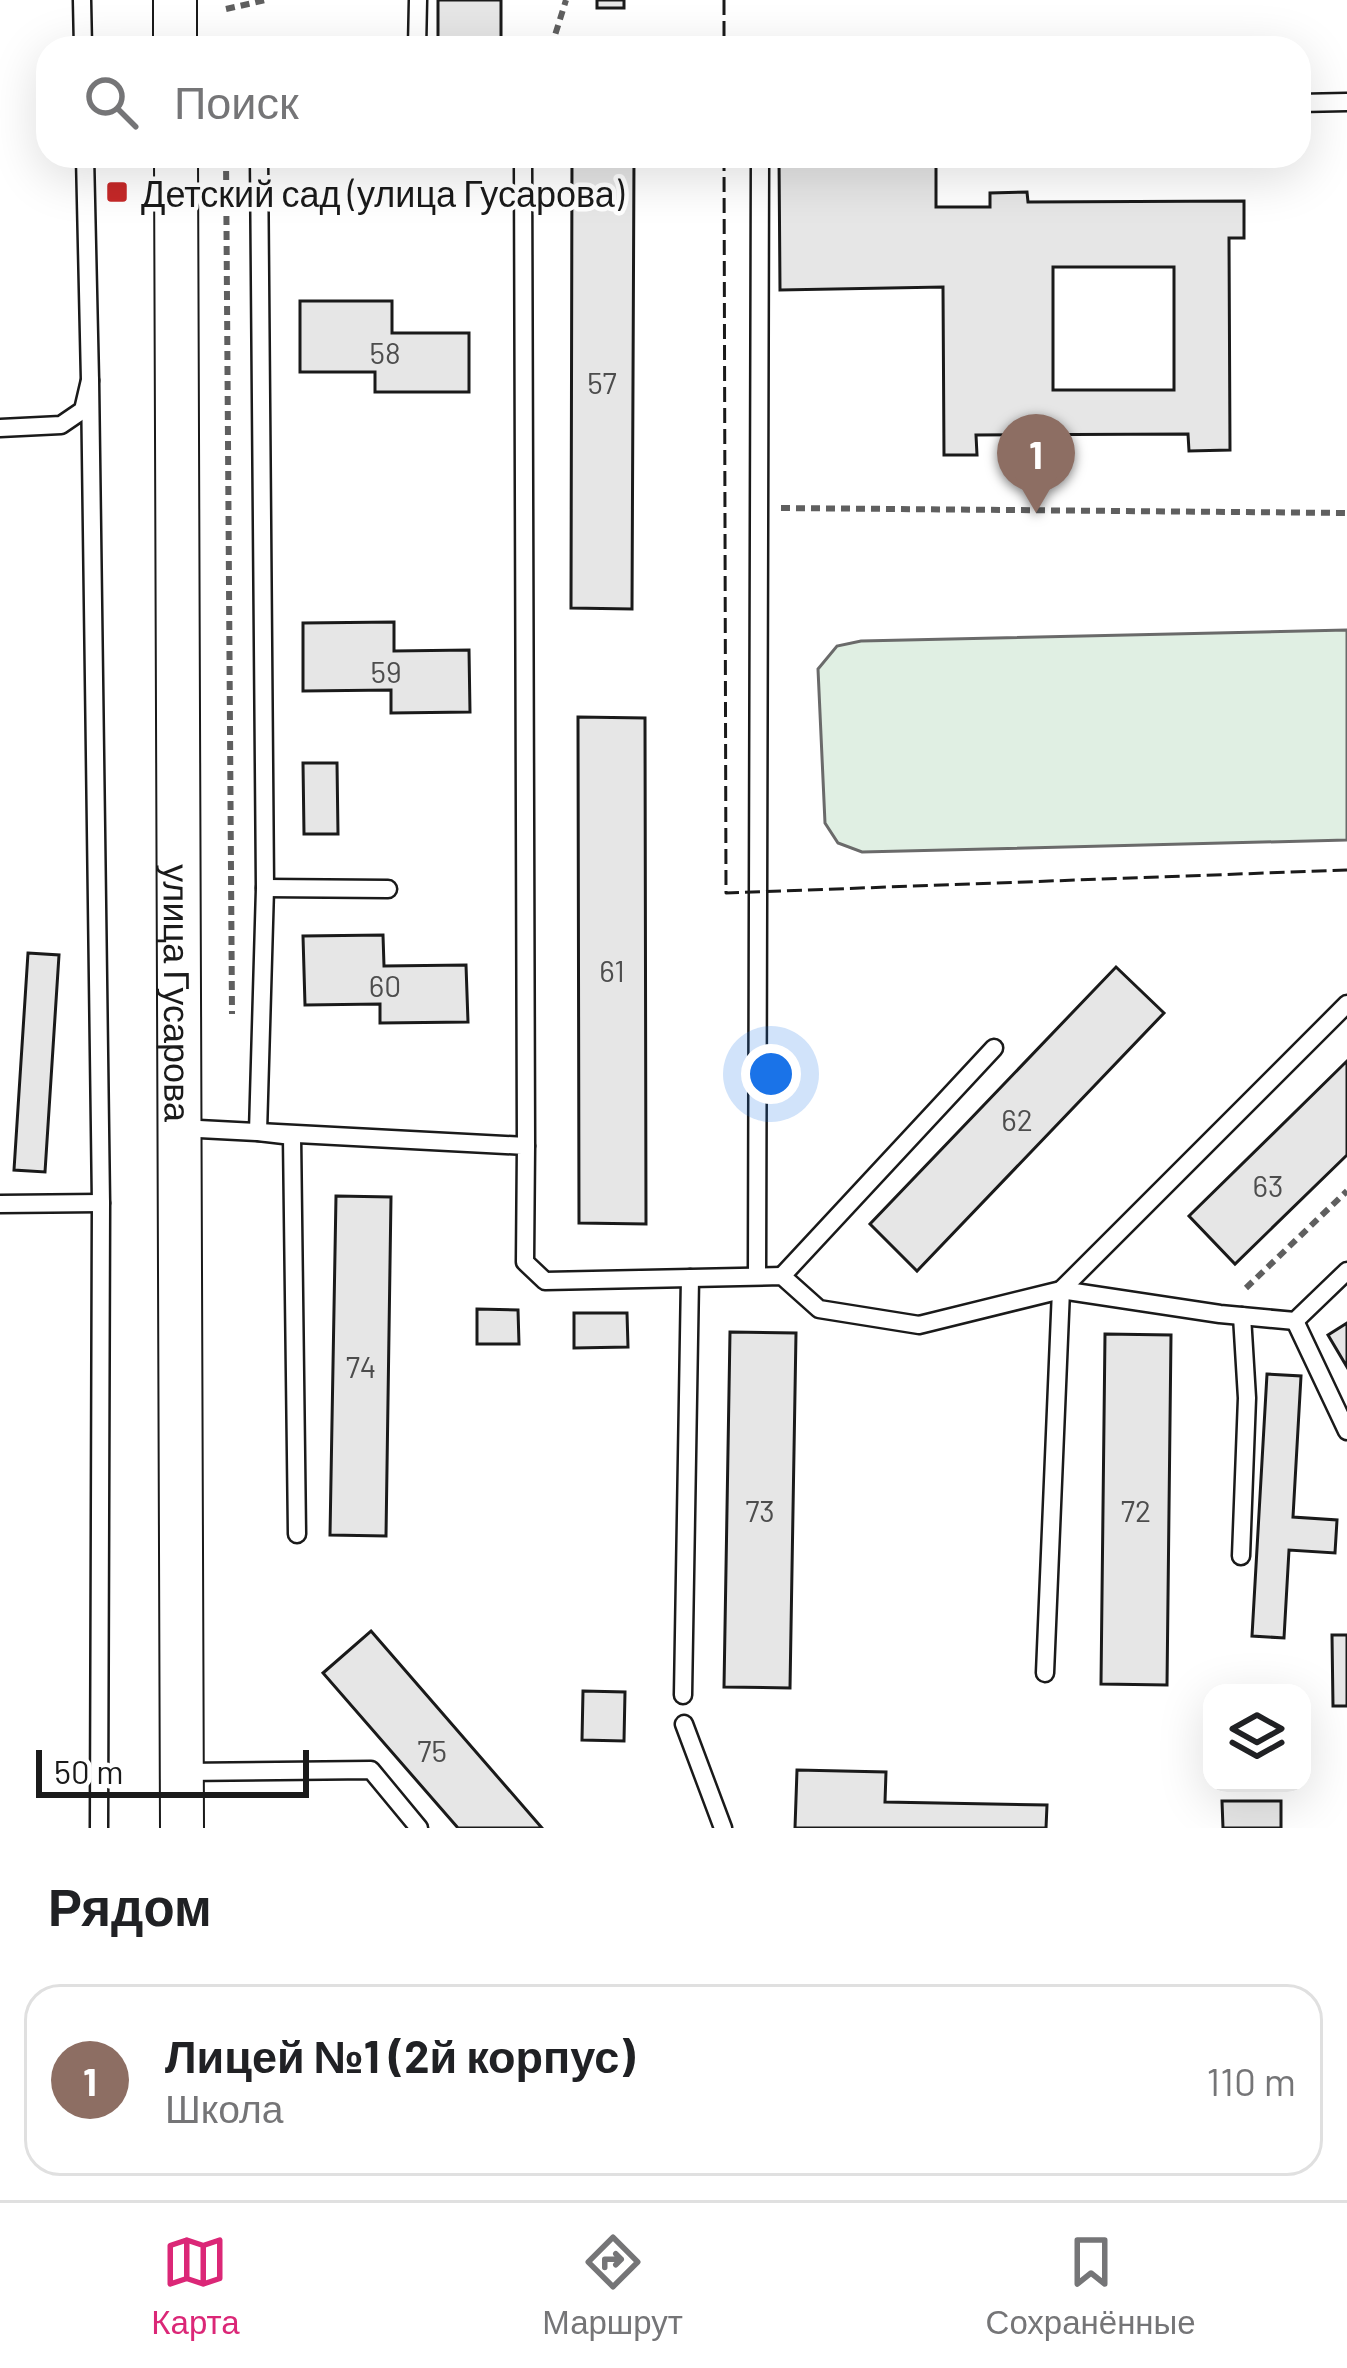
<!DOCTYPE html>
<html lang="ru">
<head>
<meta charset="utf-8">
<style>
  :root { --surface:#fff; --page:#f2f2f2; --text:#202124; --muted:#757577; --line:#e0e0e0; --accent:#db2777 }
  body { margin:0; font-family:Barlow,sans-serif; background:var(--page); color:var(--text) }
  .controls { position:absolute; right:36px; bottom:36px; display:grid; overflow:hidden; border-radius:24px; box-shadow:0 12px 48px #0002 }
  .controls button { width:108px; height:108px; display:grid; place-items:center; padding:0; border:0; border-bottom:3px solid var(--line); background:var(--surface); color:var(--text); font:60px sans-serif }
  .scale { position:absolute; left:36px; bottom:30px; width:273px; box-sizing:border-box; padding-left:12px; border:6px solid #1a1a1a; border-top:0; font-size:33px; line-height:42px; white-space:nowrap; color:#1a1a1a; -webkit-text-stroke:9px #fff; paint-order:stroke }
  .you { position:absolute; left:771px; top:1074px; width:42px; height:42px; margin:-30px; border:9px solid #fff; border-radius:50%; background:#1a73e8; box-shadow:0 0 0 18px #1a73e833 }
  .badge { display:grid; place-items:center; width:78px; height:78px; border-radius:50%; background:var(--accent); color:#fff; font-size:39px; font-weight:700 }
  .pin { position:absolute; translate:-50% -99px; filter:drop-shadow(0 3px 6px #0008) }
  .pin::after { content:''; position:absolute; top:63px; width:42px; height:36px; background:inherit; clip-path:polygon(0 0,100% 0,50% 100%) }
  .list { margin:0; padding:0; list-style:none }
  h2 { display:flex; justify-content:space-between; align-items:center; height:156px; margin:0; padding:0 48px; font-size:51px }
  h2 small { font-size:39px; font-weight:400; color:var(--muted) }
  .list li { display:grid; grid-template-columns:78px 1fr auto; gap:36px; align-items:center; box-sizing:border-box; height:192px; margin:0 24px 24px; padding:0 24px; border:3px solid var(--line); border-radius:36px }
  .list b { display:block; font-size:45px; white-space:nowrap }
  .list p { margin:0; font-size:39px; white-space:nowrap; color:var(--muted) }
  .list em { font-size:39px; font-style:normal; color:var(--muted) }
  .icon { flex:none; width:66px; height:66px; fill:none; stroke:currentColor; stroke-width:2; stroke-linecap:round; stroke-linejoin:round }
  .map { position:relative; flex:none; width:1347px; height:1828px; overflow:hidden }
  .search { position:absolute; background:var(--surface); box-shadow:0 12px 48px #0002; left:36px; right:36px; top:36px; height:132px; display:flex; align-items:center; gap:30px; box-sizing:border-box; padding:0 42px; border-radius:36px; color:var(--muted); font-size:45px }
  .sheet { height:372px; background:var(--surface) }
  nav { display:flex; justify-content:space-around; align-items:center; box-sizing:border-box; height:168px; border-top:3px solid var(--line); background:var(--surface); font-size:33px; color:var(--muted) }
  nav a { display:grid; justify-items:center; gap:6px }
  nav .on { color:var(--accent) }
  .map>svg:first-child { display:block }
  .green { fill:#e0efe3; stroke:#6a6a6a; stroke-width:3 }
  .building { fill:#e6e6e6; stroke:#1a1a1a; stroke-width:3; fill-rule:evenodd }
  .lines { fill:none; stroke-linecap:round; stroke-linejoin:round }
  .service-casing { stroke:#1a1a1a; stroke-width:21 }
  .tertiary-casing { stroke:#1a1a1a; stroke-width:46 }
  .path { stroke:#5f5f5f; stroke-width:6; stroke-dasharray:9 6; stroke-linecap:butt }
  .service { stroke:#fff; stroke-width:16 }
  .tertiary { stroke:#fff; stroke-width:42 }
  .fence { stroke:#1a1a1a; stroke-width:3; stroke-dasharray:15 6; stroke-linecap:butt }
  .poi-dot { fill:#c62828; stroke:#fff; stroke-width:4.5 }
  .labels { text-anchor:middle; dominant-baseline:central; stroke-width:9; stroke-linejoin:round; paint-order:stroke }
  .number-label { font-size:30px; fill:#4d4d4d }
  .poi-label { font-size:36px; fill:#1a1a1a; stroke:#fff; text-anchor:start }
  .street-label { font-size:36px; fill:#1a1a1a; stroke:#fff }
</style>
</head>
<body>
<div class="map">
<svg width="1347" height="1828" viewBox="0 0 1347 1828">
  <rect width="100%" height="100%" fill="#fff"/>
  <polygon class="green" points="1347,630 1347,840 862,852 838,843 825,823 818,669 837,646 861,641"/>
  <g class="building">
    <rect x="438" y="0" width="63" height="48"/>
    <rect x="597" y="0" width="27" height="8"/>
    <polygon points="572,156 634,156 632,609 571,608"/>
    <path d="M779,156H936V207H990V193L1027,192L1028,202L1244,201V238H1229L1230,450L1189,451L1188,434L976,435L977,455H944L943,287L780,290ZM1053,267H1174V390H1053Z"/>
    <polygon points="300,301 392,301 392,333 469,333 469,392 375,392 375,372 300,372"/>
    <polygon points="394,622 394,651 469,650 470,712 391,713 391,690 303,691 303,623"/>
    <polygon points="578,717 645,718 646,1224 579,1223"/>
    <polygon points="303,763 337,763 338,834 304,834"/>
    <polygon points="383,935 384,966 466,965 468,1022 380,1023 380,1004 305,1005 303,936"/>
    <polygon points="28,953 59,955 45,1172 14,1170"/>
    <polygon points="1116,967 1164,1013 917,1271 870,1224"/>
    <polygon points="1347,1061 1347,1155 1235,1264 1189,1216"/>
    <polygon points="336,1196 391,1197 386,1536 330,1535"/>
    <polygon points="477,1309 518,1310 519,1344 477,1344"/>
    <polygon points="574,1313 627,1313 628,1347 574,1348"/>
    <polygon points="1347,1323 1347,1367 1328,1335"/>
    <polygon points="730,1332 796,1333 790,1688 724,1687"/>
    <polygon points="1105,1334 1171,1335 1167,1685 1101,1684"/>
    <polygon points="1267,1374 1301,1376 1293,1517 1337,1520 1335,1553 1289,1550 1284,1638 1252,1636"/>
    <polygon points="371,1631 542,1828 458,1828 323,1673"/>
    <polygon points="1332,1635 1347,1635 1347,1706 1333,1706"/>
    <polygon points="583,1691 625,1692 624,1741 582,1740"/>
    <polygon points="797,1770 886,1772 885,1802 1047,1805 1046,1828 795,1828"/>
    <polygon points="1222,1801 1281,1801 1281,1828 1223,1828"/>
  </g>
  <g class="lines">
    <g class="service-casing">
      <g id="service">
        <polyline points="82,0 83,48"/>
        <polyline points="417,48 418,0"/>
        <polyline points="1299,103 1347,102"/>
        <polyline points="259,156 265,888 258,1132 292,1136 297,1534"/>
        <polyline points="523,156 526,1146"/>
        <polyline points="90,380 101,1203 99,1828"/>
        <polyline points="0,428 61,425 83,410 90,380 85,156"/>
        <polyline points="265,888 388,889"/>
        <polyline points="180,1128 526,1146 525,1262 545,1281 782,1276 819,1309 919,1325 1061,1290 1220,1314 1295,1321 1347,1271"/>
        <polyline points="0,1204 101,1203"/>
        <polyline points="757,1276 760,156"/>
        <polyline points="782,1276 994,1048"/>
        <polyline points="1295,1321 1347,1431"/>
        <polyline points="1241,1556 1247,1398 1242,1316"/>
        <polyline points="1045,1673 1061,1290 1347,1004"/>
        <polyline points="683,1695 690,1278"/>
        <polyline points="684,1724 723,1828"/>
        <polyline points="183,1772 371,1770 419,1828"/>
      </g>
    </g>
    <g class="tertiary-casing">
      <g id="tertiary">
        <polyline points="175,0 175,48"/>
        <path id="s1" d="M176,156L182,1828"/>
      </g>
    </g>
    <g class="path">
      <polyline points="226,9 266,0"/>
      <polyline points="552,43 646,48"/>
      <polyline points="551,48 566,0"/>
      <polyline points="226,156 232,1014"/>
      <polyline points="781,508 1347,513"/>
      <polyline points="1246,1288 1347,1191"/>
    </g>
    <use href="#service" class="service"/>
    <use href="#tertiary" class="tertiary"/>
    <g class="fence">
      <polyline points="724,0 724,48"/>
      <polyline points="724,156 726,893 1347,870"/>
    </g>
  </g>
  <rect class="poi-dot" x="105" y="180" width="24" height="24" rx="6"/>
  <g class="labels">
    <g class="number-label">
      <text x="385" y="352">58</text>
      <text x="602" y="382">57</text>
      <text x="386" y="671">59</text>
      <text x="612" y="970">61</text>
      <text x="385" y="985">60</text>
      <text x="1017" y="1119">62</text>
      <text x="1268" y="1185">63</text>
      <text x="361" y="1366">74</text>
      <text x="760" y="1510">73</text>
      <text x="1136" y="1510">72</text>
      <text x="432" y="1750">75</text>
    </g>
    <g class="poi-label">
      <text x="141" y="192">Детский сад (улица Гусарова)</text>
    </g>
    <g class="street-label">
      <text stroke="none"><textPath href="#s1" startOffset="837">улица Гусарова</textPath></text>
    </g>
  </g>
</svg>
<div class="controls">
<button><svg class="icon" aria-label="layers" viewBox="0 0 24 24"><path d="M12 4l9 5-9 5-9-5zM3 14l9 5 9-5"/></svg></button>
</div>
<div class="scale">50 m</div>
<div class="you"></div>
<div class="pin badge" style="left:1036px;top:513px;background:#8d6e63">1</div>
<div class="search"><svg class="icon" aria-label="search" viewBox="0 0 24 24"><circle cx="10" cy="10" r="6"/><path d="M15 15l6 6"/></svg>Поиск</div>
</div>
<section class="sheet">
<h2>Рядом<small></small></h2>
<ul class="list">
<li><span class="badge" style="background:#8d6e63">1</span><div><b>Лицей №1 (2й корпус)</b><p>Школа</p></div><em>110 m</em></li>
</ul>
</section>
<nav>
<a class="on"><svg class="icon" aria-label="map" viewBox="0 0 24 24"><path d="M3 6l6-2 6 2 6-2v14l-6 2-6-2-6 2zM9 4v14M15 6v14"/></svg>Карта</a>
<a><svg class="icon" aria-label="directions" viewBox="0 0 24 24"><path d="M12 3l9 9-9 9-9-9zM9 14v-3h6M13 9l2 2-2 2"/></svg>Маршрут</a>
<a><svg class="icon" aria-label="saved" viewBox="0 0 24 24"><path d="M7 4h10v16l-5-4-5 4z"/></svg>Сохранённые</a>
</nav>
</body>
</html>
